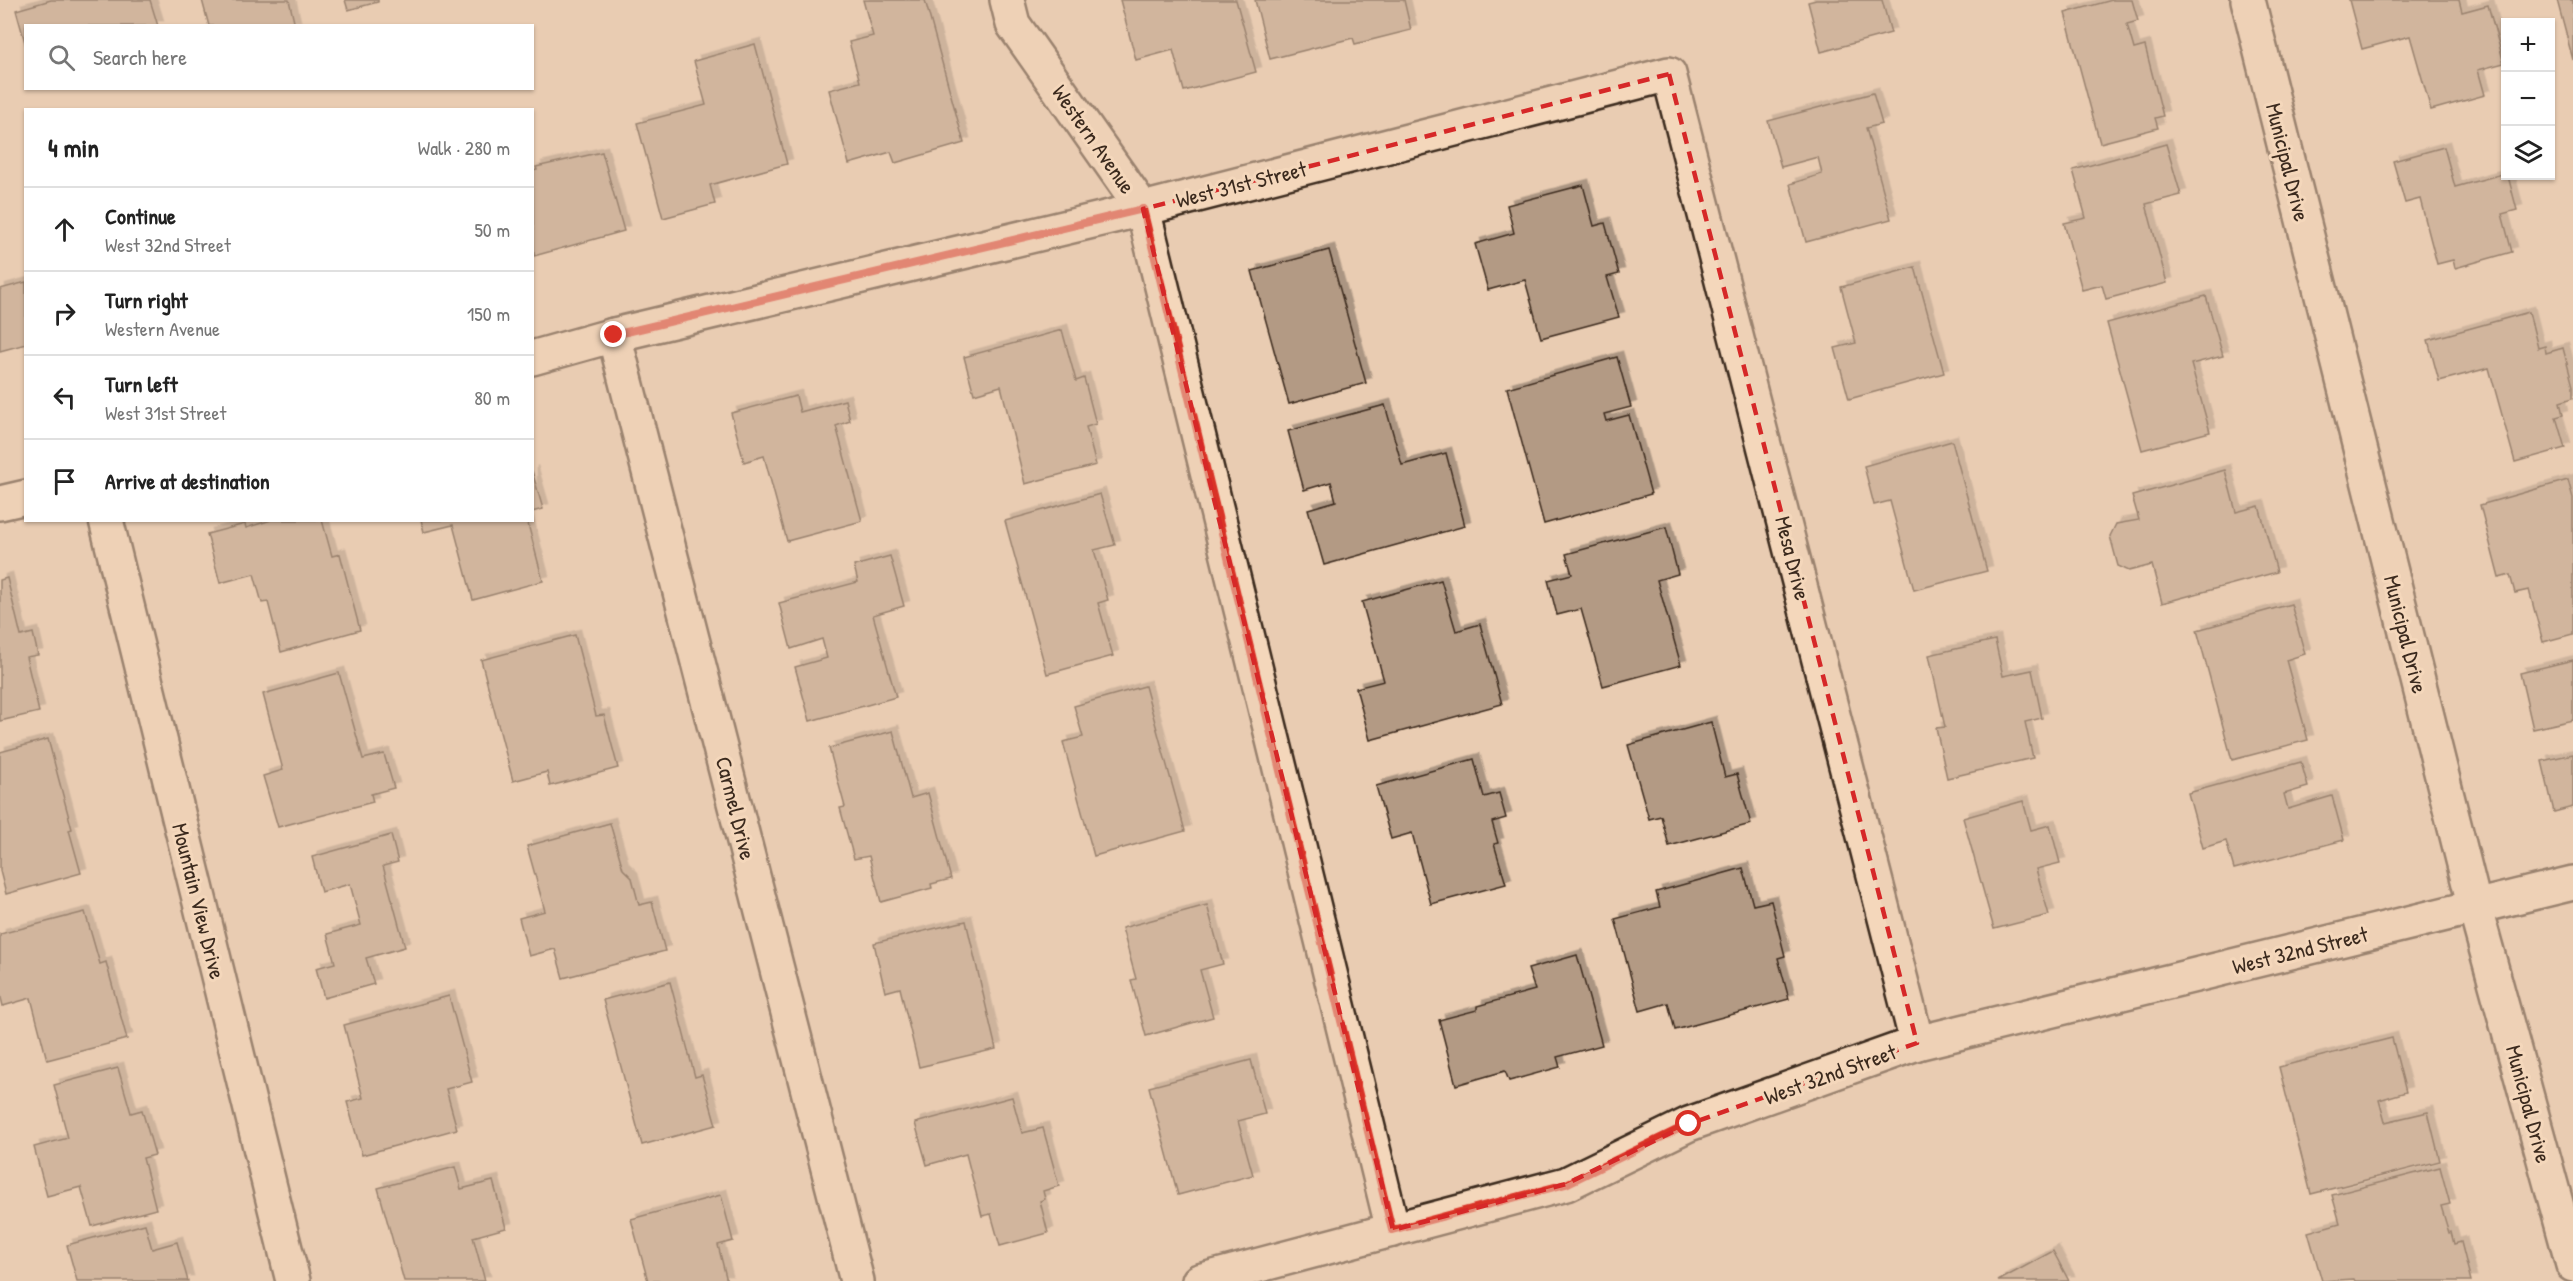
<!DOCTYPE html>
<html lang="en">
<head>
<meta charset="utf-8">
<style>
  :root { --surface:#fff; --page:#f6f6f6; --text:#222; --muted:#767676; --line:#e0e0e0 }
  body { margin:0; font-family:"Patrick Hand",sans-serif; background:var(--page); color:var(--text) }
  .controls { position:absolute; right:18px; top:18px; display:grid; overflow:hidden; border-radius:0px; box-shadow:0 2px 4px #0004 }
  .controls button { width:54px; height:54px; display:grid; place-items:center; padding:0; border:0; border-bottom:2px solid var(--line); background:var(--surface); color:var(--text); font:30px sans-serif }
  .stop { position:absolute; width:18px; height:18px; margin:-14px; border:4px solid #d93025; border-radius:50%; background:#fff }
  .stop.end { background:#d93025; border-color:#fff; box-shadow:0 2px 6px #0008 }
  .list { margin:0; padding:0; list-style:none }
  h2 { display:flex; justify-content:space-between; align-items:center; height:78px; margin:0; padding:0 24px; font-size:26px }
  h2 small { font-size:20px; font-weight:400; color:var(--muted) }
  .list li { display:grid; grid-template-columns:39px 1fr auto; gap:18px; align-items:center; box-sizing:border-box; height:84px; padding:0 24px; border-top:2px solid var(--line) }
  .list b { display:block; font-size:22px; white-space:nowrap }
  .list p { margin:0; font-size:20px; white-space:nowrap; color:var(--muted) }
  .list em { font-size:20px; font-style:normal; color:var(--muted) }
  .icon { flex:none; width:33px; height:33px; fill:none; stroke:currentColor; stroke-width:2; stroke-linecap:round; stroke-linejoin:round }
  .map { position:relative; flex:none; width:2573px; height:1281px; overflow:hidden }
  .search { position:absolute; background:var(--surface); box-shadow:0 2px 4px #0004; left:24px; top:24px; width:510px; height:66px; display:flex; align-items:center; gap:15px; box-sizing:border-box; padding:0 21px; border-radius:0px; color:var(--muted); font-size:22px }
  .panel { position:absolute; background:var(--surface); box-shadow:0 2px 4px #0004; left:24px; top:108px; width:510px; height:414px; border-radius:0px }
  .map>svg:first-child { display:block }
  .building { fill:#b39a84; stroke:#3b2a1e; stroke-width:1.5; filter:url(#shadow) }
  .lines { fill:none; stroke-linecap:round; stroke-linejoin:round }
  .minor-casing { stroke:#3b2a1e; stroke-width:38 }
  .minor { stroke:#f4d7bb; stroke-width:33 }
  .route { stroke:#d93025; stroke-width:8 }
  .marked { fill:none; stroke:#d62828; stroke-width:4.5; stroke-dasharray:12 8; stroke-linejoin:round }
  .labels { text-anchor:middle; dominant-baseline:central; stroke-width:6; stroke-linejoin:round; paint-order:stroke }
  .street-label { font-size:22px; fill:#3b2a1e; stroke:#f4d7bb }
</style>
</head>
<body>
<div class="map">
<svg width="2573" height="1281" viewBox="0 0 2573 1281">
  <defs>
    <filter id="shadow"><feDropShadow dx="5.5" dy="-5.5" stdDeviation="0" flood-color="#0004"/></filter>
  </defs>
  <rect width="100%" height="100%" fill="#e9ccb2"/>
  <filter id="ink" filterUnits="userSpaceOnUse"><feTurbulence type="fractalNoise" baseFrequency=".0167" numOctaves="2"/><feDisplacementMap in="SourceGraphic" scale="12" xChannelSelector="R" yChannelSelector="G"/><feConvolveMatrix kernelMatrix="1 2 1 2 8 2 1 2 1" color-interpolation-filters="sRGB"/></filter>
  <g filter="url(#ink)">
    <g class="building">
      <polygon points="51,0 150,0 158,26 26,26 26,46 16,10"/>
      <polygon points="202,0 289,0 295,26 209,26"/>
      <polygon points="345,0 378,0 378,2 348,10"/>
      <polygon points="863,0 925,0 964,143 895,163 891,152 849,164 829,90 860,82 849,42 873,36"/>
      <polygon points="1120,0 1236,0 1256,72 1184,91 1173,50 1136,60"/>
      <polygon points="1255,0 1404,0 1411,30 1355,44 1353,38 1270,59"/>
      <polygon points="1816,0 1882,0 1891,33 1821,52 1808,2"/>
      <polygon points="2112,0 2132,0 2138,21 2127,24 2134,49 2145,46 2163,116 2155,118 2158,128 2100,143 2065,13"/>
      <polygon points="2349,0 2459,0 2462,12 2488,5 2504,63 2478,70 2485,95 2431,110 2410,36 2362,49"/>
      <polygon points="2557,0 2573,0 2573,60"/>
      <polygon points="755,44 787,164 710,185 715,204 663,218 637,123 706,105 694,61"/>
      <polygon points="1873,93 1882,124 1866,128 1891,219 1806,242 1790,184 1822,174 1818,157 1781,167 1768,121"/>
      <polygon points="2166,144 2181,195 2146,204 2167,283 2106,299 2102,285 2082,290 2064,223 2086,218 2073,170"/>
      <polygon points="2444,147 2455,187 2506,173 2506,176 2508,176 2517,210 2502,214 2512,252 2455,268 2453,260 2437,264 2420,199 2405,203 2393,161"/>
      <polygon points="602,152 624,231 534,256 532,171 537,170 536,167"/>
      <polygon points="1583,185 1594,226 1605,223 1619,274 1607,277 1619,317 1541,338 1525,280 1488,290 1475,244 1514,233 1507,205"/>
      <polygon points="1329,250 1366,383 1289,404 1252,271"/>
      <polygon points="1915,267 1944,373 1849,399 1835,348 1856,343 1841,287"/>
      <polygon points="26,282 26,344 0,351 0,289"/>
      <polygon points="2206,296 2223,356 2191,364 2210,432 2142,450 2107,323"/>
      <polygon points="2529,312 2538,348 2545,346 2546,353 2563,348 2573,386 2573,398 2560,402 2563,415 2556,417 2565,448 2515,462 2489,368 2439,381 2428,340"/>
      <polygon points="1062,330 1076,381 1084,378 1096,424 1086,427 1096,465 1025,484 1001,386 974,394 964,357"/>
      <polygon points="1617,357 1631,407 1604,414 1606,421 1629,415 1651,494 1544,524 1507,388"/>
      <polygon points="796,396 800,412 845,400 850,421 836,426 862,521 787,541 764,456 744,462 731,413"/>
      <polygon points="1385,405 1402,465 1446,453 1465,526 1324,565 1308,509 1336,501 1331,482 1304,490 1288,431"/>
      <polygon points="1952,441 1987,571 1914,590 1890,501 1874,505 1864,466"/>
      <polygon points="2225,470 2236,512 2259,506 2277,572 2162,603 2152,565 2129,571 2118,566 2110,536 2116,524 2139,520 2132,496"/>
      <polygon points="532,471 543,509 532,512"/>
      <polygon points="2568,480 2573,498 2573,634 2543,642 2529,590 2515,593 2510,575 2499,578 2480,505"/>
      <polygon points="1100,494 1115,545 1094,550 1108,600 1098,603 1113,656 1047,674 1005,521"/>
      <polygon points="271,520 322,520 332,556 340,554 360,630 281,652 268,602 262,603 254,574 220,583 207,534 245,524 246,528"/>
      <polygon points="421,520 527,520 543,581 473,600 453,525 424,532"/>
      <polygon points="1666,527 1678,574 1657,580 1681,665 1603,686 1581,609 1557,615 1548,580 1572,574 1566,554"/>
      <polygon points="890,556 904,606 873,615 896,697 810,721 795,667 827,658 822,639 791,649 779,603 858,582 854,566"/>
      <polygon points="7,578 21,636 33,633 38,655 26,657 39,712 0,721 0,580"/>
      <polygon points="1441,580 1456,631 1480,624 1502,704 1370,740 1356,688 1384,681 1362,602"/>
      <polygon points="2291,604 2305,654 2286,660 2308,740 2232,760 2197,630"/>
      <polygon points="575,635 596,716 604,715 618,768 550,786 547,772 513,781 481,660"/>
      <polygon points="1995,640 2003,676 2032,670 2042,718 2025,722 2033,758 1947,778 1936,728 1945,727 1929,655"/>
      <polygon points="2573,660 2573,720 2533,729 2520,673"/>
      <polygon points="339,673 363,759 384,754 394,788 371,794 373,802 278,827 263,776 283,770 263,694"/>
      <polygon points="1145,686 1185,831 1094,856 1063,742 1083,737 1074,706"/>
      <polygon points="1711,722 1725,777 1737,774 1751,824 1669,846 1661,816 1649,819 1628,745"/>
      <polygon points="893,731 911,798 928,793 951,879 931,884 932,888 881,902 869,856 854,859 840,808 845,807 829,748"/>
      <polygon points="48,739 72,829 69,830 81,873 6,894 0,871 0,752"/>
      <polygon points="2573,754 2573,807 2554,812 2542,761"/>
      <polygon points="1474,759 1484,797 1499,793 1506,818 1492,822 1498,843 1494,844 1506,884 1431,904 1412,833 1391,839 1376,786"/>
      <polygon points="2301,762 2308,787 2284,794 2288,809 2332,796 2344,840 2234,869 2226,841 2203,848 2188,793"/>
      <polygon points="2023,801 2031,830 2050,825 2060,863 2036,869 2049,915 1994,929 1963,818"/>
      <polygon points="610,823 623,869 632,878 639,905 652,902 665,951 563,978 555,949 529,956 519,918 545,911 527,846"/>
      <polygon points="391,835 398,862 383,866 405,947 366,958 374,984 324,998 316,968 335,963 327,934 361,925 350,884 321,892 312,857"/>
      <polygon points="1743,868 1753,905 1771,901 1785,956 1778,958 1789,999 1675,1030 1668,1003 1640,1011 1615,919 1660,907 1656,892"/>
      <polygon points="1207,905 1223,964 1200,970 1213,1017 1146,1036 1131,980 1136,979 1122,928"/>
      <polygon points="85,912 100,964 106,962 127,1039 47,1060 31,998 3,1006 0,994 0,934"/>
      <polygon points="966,921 996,1049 919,1067 900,988 885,992 874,943"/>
      <polygon points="1577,955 1602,1045 1557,1057 1560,1067 1509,1081 1505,1071 1456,1085 1439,1020 1477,1010 1477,1006 1535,990 1528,969"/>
      <polygon points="670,982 695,1077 702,1075 716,1125 642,1145 603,1000"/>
      <polygon points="449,996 472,1082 446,1089 457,1129 362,1155 347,1102 363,1098 344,1025"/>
      <polygon points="2392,1038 2406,1092 2379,1100 2385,1122 2428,1112 2440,1161 2311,1194 2279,1067"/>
      <polygon points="1251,1060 1265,1114 1238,1121 1253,1175 1178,1195 1149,1087"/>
      <polygon points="118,1068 131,1113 142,1110 155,1155 143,1158 156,1209 92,1226 81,1187 47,1196 34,1147 68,1138 54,1085"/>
      <polygon points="1012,1097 1022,1133 1043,1128 1059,1186 1043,1191 1045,1199 1040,1201 1048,1233 1000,1246 991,1214 982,1216 966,1154 927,1165 915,1123"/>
      <polygon points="455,1167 461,1189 493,1181 506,1228 473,1237 485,1281 404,1281 378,1188"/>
      <polygon points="2440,1167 2450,1204 2441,1206 2449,1233 2451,1232 2454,1244 2461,1242 2471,1281 2355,1281 2354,1279 2322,1281 2308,1232 2340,1223 2332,1195"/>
      <polygon points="721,1195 733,1241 718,1245 727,1281 648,1281 631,1219"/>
      <polygon points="145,1224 152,1249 177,1242 188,1281 77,1281 67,1245"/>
      <polygon points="2053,1251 2069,1281 1998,1281"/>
    </g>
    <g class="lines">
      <g class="minor-casing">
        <g id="minor">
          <polyline points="1007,0 1013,24 1143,209 1393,1230"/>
          <polyline points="2248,0 2475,908 2573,1265"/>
          <polyline points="614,335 857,1281"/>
          <polyline points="532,358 614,335 1143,209 1669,74 1917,1043"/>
          <polyline points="0,503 26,497"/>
          <polyline points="106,520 293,1281"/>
          <polyline points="1199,1281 1566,1184 1689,1124 1917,1043 2573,883"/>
        </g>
      </g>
      <use href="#minor" class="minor"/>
    </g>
  </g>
  <g class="lines" filter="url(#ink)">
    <polyline class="route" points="614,335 1143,209 1392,1230 1566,1184 1689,1124"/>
  </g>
  <path d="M0 0H2573V1281H0ZM1669,74L1917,1043L1689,1124L1566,1184L1393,1230L1143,209Z" fill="#e9ccb2" fill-opacity=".55" fill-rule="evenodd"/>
  <path class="marked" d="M1669,74L1917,1043L1689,1124L1566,1184L1393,1230L1143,209Z"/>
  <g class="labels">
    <g class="street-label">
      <text transform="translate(1094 139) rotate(55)">Western Avenue</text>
      <text transform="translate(2288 162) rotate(76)">Municipal Drive</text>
      <text transform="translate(1241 184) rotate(-14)">West 31st Street</text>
      <text transform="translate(1793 558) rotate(76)">Mesa Drive</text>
      <text transform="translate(2406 634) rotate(76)">Municipal Drive</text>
      <text transform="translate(736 808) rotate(76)">Carmel Drive</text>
      <text transform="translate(199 901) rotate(76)">Mountain View Drive</text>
      <text transform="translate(2300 950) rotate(-14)">West 32nd Street</text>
      <text transform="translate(1830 1074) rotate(-20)">West 32nd Street</text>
      <text transform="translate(2529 1104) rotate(75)">Municipal Drive</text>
    </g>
  </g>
</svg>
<div class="controls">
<button>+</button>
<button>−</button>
<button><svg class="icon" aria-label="layers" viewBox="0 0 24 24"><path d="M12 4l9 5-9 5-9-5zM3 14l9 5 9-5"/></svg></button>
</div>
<div class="stop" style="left:1689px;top:1124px"></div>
<div class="stop end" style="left:614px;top:335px"></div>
<div class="search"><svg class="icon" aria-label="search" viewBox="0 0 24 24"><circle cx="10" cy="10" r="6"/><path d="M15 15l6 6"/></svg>Search here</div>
<section class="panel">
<h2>4 min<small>Walk · 280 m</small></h2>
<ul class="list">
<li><svg class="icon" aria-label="ahead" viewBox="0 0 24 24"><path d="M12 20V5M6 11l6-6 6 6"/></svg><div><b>Continue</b><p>West 32nd Street</p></div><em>50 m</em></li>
<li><svg class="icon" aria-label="right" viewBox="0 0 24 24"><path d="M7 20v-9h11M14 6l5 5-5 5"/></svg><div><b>Turn right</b><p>Western Avenue</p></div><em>150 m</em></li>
<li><svg class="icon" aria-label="left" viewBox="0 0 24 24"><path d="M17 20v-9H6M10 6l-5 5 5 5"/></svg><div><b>Turn left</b><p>West 31st Street</p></div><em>80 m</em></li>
<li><svg class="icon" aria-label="arrive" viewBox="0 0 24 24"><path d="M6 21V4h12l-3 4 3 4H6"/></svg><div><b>Arrive at destination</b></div></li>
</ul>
</section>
</div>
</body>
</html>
